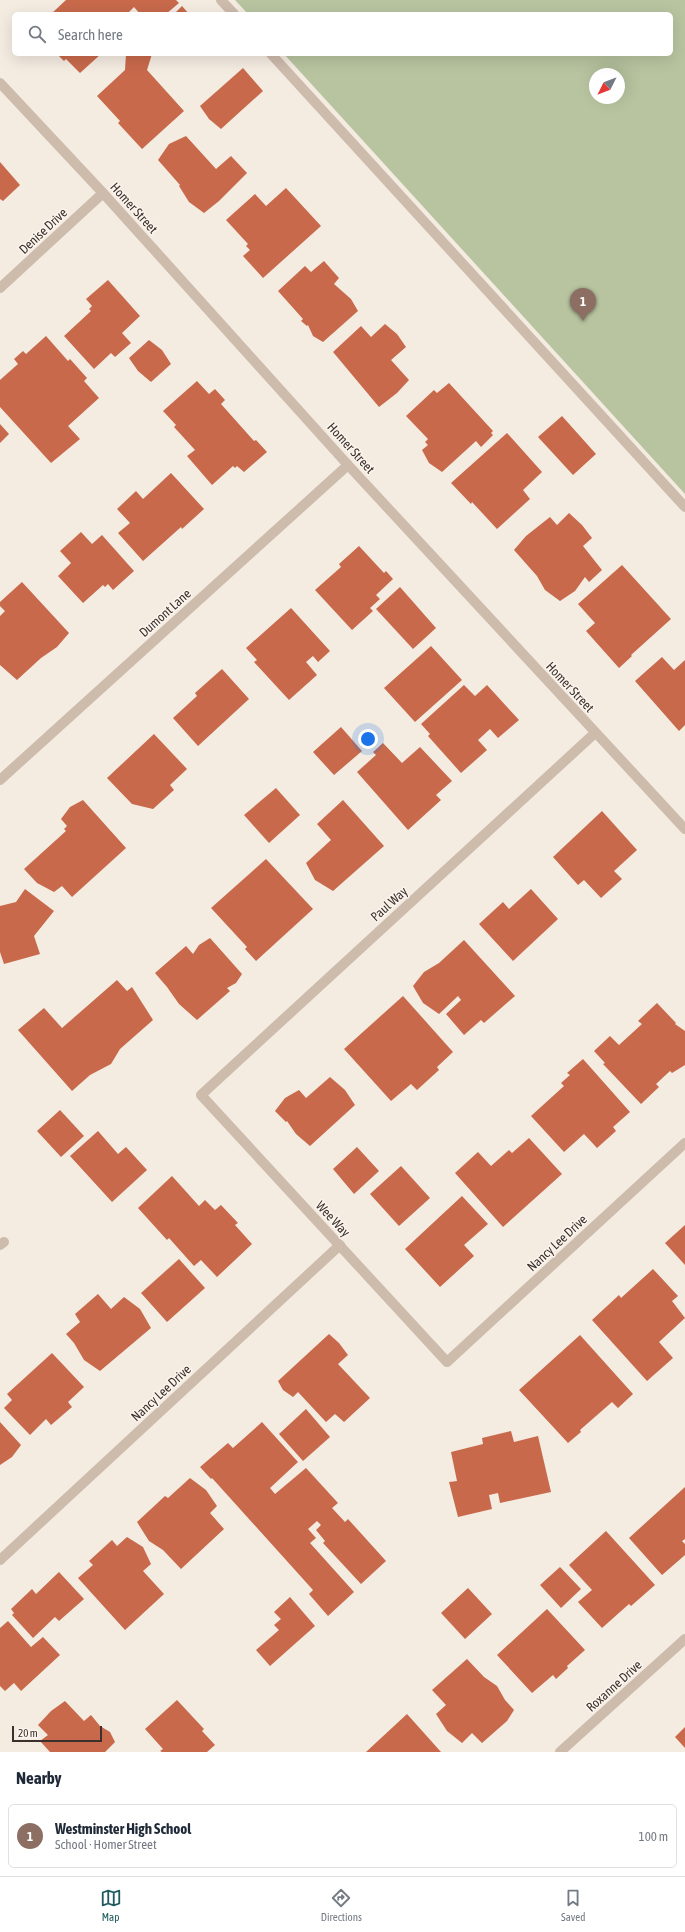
<!DOCTYPE html>
<html lang="en">
<head>
<meta charset="utf-8">
<style>
  :root { --surface:#fff; --page:#f6f6f7; --text:#1f2937; --muted:#747a83; --line:#e0e1e3; --accent:#1f5a5e }
  body { margin:0; font-family:"Asap Condensed",sans-serif; background:var(--page); color:var(--text) }
  .compass { position:absolute; left:589px; top:68px; width:36px; height:36px; border-radius:50%; background:var(--surface); box-shadow:0 4px 16px #0002; rotate:228deg }
  .scale { position:absolute; left:12px; bottom:10px; width:90px; box-sizing:border-box; padding-left:4px; border:2px solid #3b302b; border-top:0; font-size:11px; line-height:14px; white-space:nowrap; color:#3b302b; -webkit-text-stroke:3px #fbf5ee; paint-order:stroke }
  .you { position:absolute; left:368px; top:739px; width:14px; height:14px; margin:-10px; border:3px solid #fff; border-radius:50%; background:#1a73e8; box-shadow:0 0 0 6px #1a73e833 }
  .badge { display:grid; place-items:center; width:26px; height:26px; border-radius:50%; background:var(--accent); color:#fff; font-size:13px; font-weight:700 }
  .pin { position:absolute; translate:-50% -33px; filter:drop-shadow(0 1px 2px #0008) }
  .pin::after { content:''; position:absolute; top:21px; width:14px; height:12px; background:inherit; clip-path:polygon(0 0,100% 0,50% 100%) }
  .list { margin:0; padding:0; list-style:none }
  h2 { display:flex; justify-content:space-between; align-items:center; height:52px; margin:0; padding:0 16px; font-size:17px }
  h2 small { font-size:13px; font-weight:400; color:var(--muted) }
  .list li { display:grid; grid-template-columns:26px 1fr auto; gap:12px; align-items:center; box-sizing:border-box; height:64px; margin:0 8px 8px; padding:0 8px; border:1px solid var(--line); border-radius:6px }
  .list b { display:block; font-size:15px; white-space:nowrap }
  .list p { margin:0; font-size:13px; white-space:nowrap; color:var(--muted) }
  .list em { font-size:13px; font-style:normal; color:var(--muted) }
  .icon { flex:none; width:22px; height:22px; fill:none; stroke:currentColor; stroke-width:2; stroke-linecap:round; stroke-linejoin:round }
  .map { position:relative; flex:none; width:685px; height:1752px; overflow:hidden }
  .search { position:absolute; background:var(--surface); box-shadow:0 4px 16px #0002; left:12px; right:12px; top:12px; height:44px; display:flex; align-items:center; gap:10px; box-sizing:border-box; padding:0 14px; border-radius:6px; color:var(--muted); font-size:15px }
  .sheet { height:124px; background:var(--surface) }
  nav { display:flex; justify-content:space-around; align-items:center; box-sizing:border-box; height:56px; border-top:1px solid var(--line); background:var(--surface); font-size:11px; color:var(--muted) }
  nav a { display:grid; justify-items:center; gap:2px }
  nav .on { color:var(--accent) }
  .map>svg:first-child { display:block }
  .green { fill:#b8c4a0; fill-rule:evenodd }
  .building { fill:#c8694b }
  .lines { fill:none; stroke-linecap:round; stroke-linejoin:round }
  .minor { stroke:#cdbbac; stroke-width:10 }
  .labels { text-anchor:middle; dominant-baseline:central; stroke-width:3; stroke-linejoin:round; paint-order:stroke }
  .street-label { font-size:13px; fill:#3b302b; stroke:#fbf5ee }
</style>
</head>
<body>
<div class="map">
<svg width="685" height="1752" viewBox="0 0 685 1752">
  <rect width="100%" height="100%" fill="#f4ebe1"/>
  <path class="green" d="M235,0H685V494L284,54H671V14H248ZM595,74H619V98H595Z"/>
  <g class="building">
    <polygon points="66,0 176,0 179,3 166,14 140,14 134,7 127,14 51,14"/>
    <polygon points="182,6 189,14 174,14"/>
    <polygon points="57,54 101,54 80,73 66,59 64,61"/>
    <polygon points="126,54 152,54 147,70 184,111 142,149 118,123 120,121 97,96 125,70"/>
    <polygon points="243,68 263,91 221,129 209,119 200,106"/>
    <polygon points="186,136 216,169 231,156 247,173 219,201 204,213 189,202 179,186 180,185 158,160 169,144"/>
    <polygon points="0,162 20,185 3,201 0,199"/>
    <polygon points="286,188 321,226 263,278 243,256 250,250 246,246 248,244 226,220 255,194 266,206"/>
    <polygon points="324,261 339,278 334,284 351,299 358,311 323,342 313,336 308,325 307,326 301,321 303,319 278,291 305,266 311,272"/>
    <polygon points="108,280 140,316 122,333 131,343 115,357 111,353 94,369 64,336 91,311 89,309 92,306 86,299"/>
    <polygon points="385,324 397,334 406,347 391,360 409,380 397,393 379,407 333,352 361,326 371,337"/>
    <polygon points="46,336 68,361 70,359 87,378 84,381 99,398 68,426 80,439 51,463 0,407 0,380 18,364 14,359 23,351 26,354"/>
    <polygon points="149,340 162,350 171,364 151,382 138,371 129,358"/>
    <polygon points="197,381 209,394 215,389 225,400 221,404 254,441 256,440 267,452 244,472 237,466 235,468 233,466 212,485 187,456 195,450 174,427 176,425 163,411"/>
    <polygon points="449,383 493,431 491,433 493,435 481,447 476,441 442,472 429,463 422,450 428,445 425,442 428,439 406,416 434,390 437,393"/>
    <polygon points="562,416 596,454 573,475 538,437"/>
    <polygon points="0,424 9,434 0,443"/>
    <polygon points="507,433 542,472 523,490 530,499 497,529 472,502 471,504 451,483"/>
    <polygon points="171,473 204,509 182,529 181,527 143,561 118,533 130,523 117,509 136,491 143,499"/>
    <polygon points="569,513 582,525 592,538 583,546 602,570 589,582 585,577 575,591 560,601 545,590 537,576 514,550 526,536 550,517 557,525"/>
    <polygon points="81,532 92,544 102,535 134,571 113,590 108,584 105,587 103,585 83,603 58,576 71,563 60,551"/>
    <polygon points="359,546 384,573 386,571 393,579 376,595 380,599 370,608 373,611 352,630 315,590 341,567 339,564"/>
    <polygon points="622,565 671,619 631,655 632,656 619,668 586,631 595,623 578,604"/>
    <polygon points="22,582 69,633 57,647 41,658 17,680 0,665 0,616 5,611 0,606 0,602"/>
    <polygon points="400,587 436,628 413,649 376,609"/>
    <polygon points="291,608 330,651 318,662 313,656 306,662 317,675 289,700 254,662 257,660 246,648"/>
    <polygon points="431,646 462,680 415,722 384,688"/>
    <polygon points="662,657 674,670 685,660 685,725 679,731 635,681"/>
    <polygon points="222,669 249,699 198,746 173,718 197,696 195,693"/>
    <polygon points="464,685 475,696 487,685 519,720 498,738 490,729 478,740 487,750 461,773 428,736 430,734 421,724"/>
    <polygon points="341,727 362,751 334,775 313,752"/>
    <polygon points="154,734 187,769 170,785 174,790 153,809 132,804 107,778"/>
    <polygon points="383,743 402,763 420,747 452,781 436,795 441,800 408,830 357,772 376,755 373,752"/>
    <polygon points="276,788 300,815 269,843 244,815"/>
    <polygon points="83,800 126,848 72,897 62,886 54,892 37,883 24,869 66,831 64,829 67,826 61,819 70,807"/>
    <polygon points="343,800 384,846 333,891 315,880 306,863 331,840 317,824"/>
    <polygon points="602,811 637,850 614,871 622,879 601,898 584,880 578,885 553,857"/>
    <polygon points="266,859 313,909 256,961 245,949 247,947 211,908"/>
    <polygon points="25,889 54,911 34,936 40,954 4,964 0,952 0,906 16,902"/>
    <polygon points="531,889 558,919 513,961 479,924 503,902 509,909"/>
    <polygon points="210,938 242,974 236,983 227,988 230,991 197,1020 179,1004 167,987 155,973 186,946 193,954 199,945"/>
    <polygon points="464,940 515,996 484,1023 481,1020 464,1035 446,1014 461,1000 458,996 439,1014 423,1003 413,986 424,972 439,963"/>
    <polygon points="117,980 127,991 132,987 153,1020 120,1049 111,1064 90,1075 72,1091 18,1030 44,1008 62,1028"/>
    <polygon points="403,996 453,1052 437,1067 439,1070 417,1090 411,1084 391,1101 344,1049"/>
    <polygon points="657,1003 676,1023 675,1024 685,1031 685,1065 672,1073 670,1071 656,1084 659,1087 641,1104 603,1064 605,1063 594,1051 610,1036 619,1045 642,1024 638,1021"/>
    <polygon points="583,1059 630,1112 613,1127 616,1131 597,1148 584,1134 564,1152 531,1116 564,1086 561,1083 570,1075 567,1073"/>
    <polygon points="330,1077 345,1090 355,1105 310,1146 296,1134 287,1121 286,1122 275,1111 285,1098 299,1090 306,1098"/>
    <polygon points="60,1110 84,1136 61,1157 37,1131"/>
    <polygon points="98,1131 118,1154 126,1147 147,1170 112,1202 70,1156"/>
    <polygon points="529,1138 562,1174 503,1227 455,1173 478,1152 491,1166 509,1150 512,1153"/>
    <polygon points="357,1147 379,1171 354,1194 333,1169"/>
    <polygon points="401,1166 430,1198 399,1226 370,1194"/>
    <polygon points="172,1176 199,1206 205,1200 215,1210 221,1205 238,1223 235,1225 252,1244 217,1277 201,1260 194,1266 169,1238 167,1240 138,1208"/>
    <polygon points="462,1196 488,1224 464,1245 474,1256 440,1287 405,1249"/>
    <polygon points="685,1225 685,1265 665,1243"/>
    <polygon points="179,1259 205,1288 167,1322 141,1293"/>
    <polygon points="653,1269 678,1296 672,1301 685,1318 659,1342 673,1358 647,1381 592,1320 619,1295 621,1298"/>
    <polygon points="98,1294 111,1309 124,1297 140,1309 151,1328 100,1371 84,1360 74,1343 66,1334 80,1322 75,1314"/>
    <polygon points="329,1334 339,1343 348,1355 338,1364 370,1398 344,1422 335,1414 326,1422 298,1392 293,1397 283,1390 278,1381"/>
    <polygon points="580,1335 633,1394 618,1408 612,1402 580,1430 581,1432 568,1443 519,1390"/>
    <polygon points="52,1353 84,1387 68,1402 72,1407 51,1425 46,1419 30,1435 4,1408 12,1400 7,1394"/>
    <polygon points="306,1409 330,1437 303,1461 279,1434"/>
    <polygon points="0,1422 21,1445 12,1457 0,1465"/>
    <polygon points="262,1422 298,1462 270,1488 275,1494 306,1468 338,1503 332,1508 345,1522 348,1519 386,1561 361,1584 323,1543 325,1541 316,1530 321,1525 317,1521 308,1529 316,1538 310,1543 354,1592 328,1616 309,1594 313,1590 212,1478 211,1479 200,1467 228,1443 233,1448"/>
    <polygon points="511,1431 514,1442 538,1436 551,1492 500,1503 498,1493 489,1495 492,1509 458,1517 449,1482 457,1481 451,1452 483,1444 482,1438"/>
    <polygon points="190,1478 206,1490 217,1506 210,1513 224,1529 181,1569 163,1550 149,1541 137,1522 165,1496 168,1498"/>
    <polygon points="685,1487 685,1539 682,1541 685,1544 685,1555 662,1575 629,1538"/>
    <polygon points="606,1531 655,1585 631,1606 629,1604 602,1628 578,1602 592,1590 569,1565"/>
    <polygon points="127,1537 143,1547 151,1564 143,1571 164,1594 125,1630 78,1578 93,1565 89,1561 112,1540 117,1546"/>
    <polygon points="560,1567 581,1589 561,1608 540,1585"/>
    <polygon points="59,1572 84,1599 59,1621 55,1617 33,1638 12,1615 14,1613 11,1609 32,1589 36,1594"/>
    <polygon points="468,1588 492,1614 465,1639 441,1613"/>
    <polygon points="290,1597 315,1626 270,1666 256,1650 279,1630 274,1625 281,1619 274,1612"/>
    <polygon points="547,1609 585,1650 567,1666 568,1668 556,1679 553,1675 532,1693 497,1655"/>
    <polygon points="8,1621 31,1647 43,1637 60,1655 21,1691 14,1683 5,1691 0,1686 0,1628"/>
    <polygon points="467,1659 484,1677 497,1686 505,1700 514,1710 507,1721 482,1743 472,1733 462,1743 447,1731 436,1714 446,1705 432,1690"/>
    <polygon points="177,1700 204,1729 202,1731 215,1745 207,1752 162,1752 160,1751 163,1749 145,1729"/>
    <polygon points="65,1701 84,1721 91,1715 100,1726 110,1732 115,1742 105,1752 50,1752 40,1741 48,1735 38,1725 51,1711"/>
    <polygon points="407,1714 441,1752 366,1752"/>
    <polygon points="685,1727 685,1748 675,1737"/>
  </g>
  <g class="lines">
    <g class="minor">
      <polyline points="221,0 234,14"/>
      <polyline points="271,54 685,507"/>
      <polyline points="0,83 103,193 348,465 685,829"/>
      <polyline points="0,288 103,193"/>
      <polyline points="595,733 201,1095 447,1362 685,1143"/>
      <polyline points="0,780 348,465"/>
      <polyline points="0,1245 4,1242"/>
      <polyline points="0,1560 340,1245"/>
      <polyline points="560,1752 685,1639"/>
    </g>
  </g>
  <g class="labels">
    <g class="street-label">
      <text transform="translate(134 208) rotate(48)">Homer Street</text>
      <text transform="translate(43 231) rotate(-43)">Denise Drive</text>
      <text transform="translate(351 448) rotate(48)">Homer Street</text>
      <text transform="translate(165 613) rotate(-42)">Dumont Lane</text>
      <text transform="translate(570 687) rotate(47)">Homer Street</text>
      <text transform="translate(389 904) rotate(-42)">Paul Way</text>
      <text transform="translate(333 1219) rotate(47)">Wee Way</text>
      <text transform="translate(557 1243) rotate(-43)">Nancy Lee Drive</text>
      <text transform="translate(161 1393) rotate(-43)">Nancy Lee Drive</text>
      <text transform="translate(614 1686) rotate(-42)">Roxanne Drive</text>
    </g>
  </g>
</svg>
<svg class="compass" viewBox="-18 -18 36 36"><path d="M0-13l5 13h-10z" fill="#e53935"/><path d="M0 13l5-13h-10z" fill="#747a83"/></svg>
<div class="scale">20 m</div>
<div class="you"></div>
<div class="pin badge" style="left:583px;top:321px;background:#8d6e63">1</div>
<div class="search"><svg class="icon" aria-label="search" viewBox="0 0 24 24"><circle cx="10" cy="10" r="6"/><path d="M15 15l6 6"/></svg>Search here</div>
</div>
<section class="sheet">
<h2>Nearby<small></small></h2>
<ul class="list">
<li><span class="badge" style="background:#8d6e63">1</span><div><b>Westminster High School</b><p>School · Homer Street</p></div><em>100 m</em></li>
</ul>
</section>
<nav>
<a class="on"><svg class="icon" aria-label="map" viewBox="0 0 24 24"><path d="M3 6l6-2 6 2 6-2v14l-6 2-6-2-6 2zM9 4v14M15 6v14"/></svg>Map</a>
<a><svg class="icon" aria-label="directions" viewBox="0 0 24 24"><path d="M12 3l9 9-9 9-9-9zM9 14v-3h6M13 9l2 2-2 2"/></svg>Directions</a>
<a><svg class="icon" aria-label="saved" viewBox="0 0 24 24"><path d="M7 4h10v16l-5-4-5 4z"/></svg>Saved</a>
</nav>
</body>
</html>
